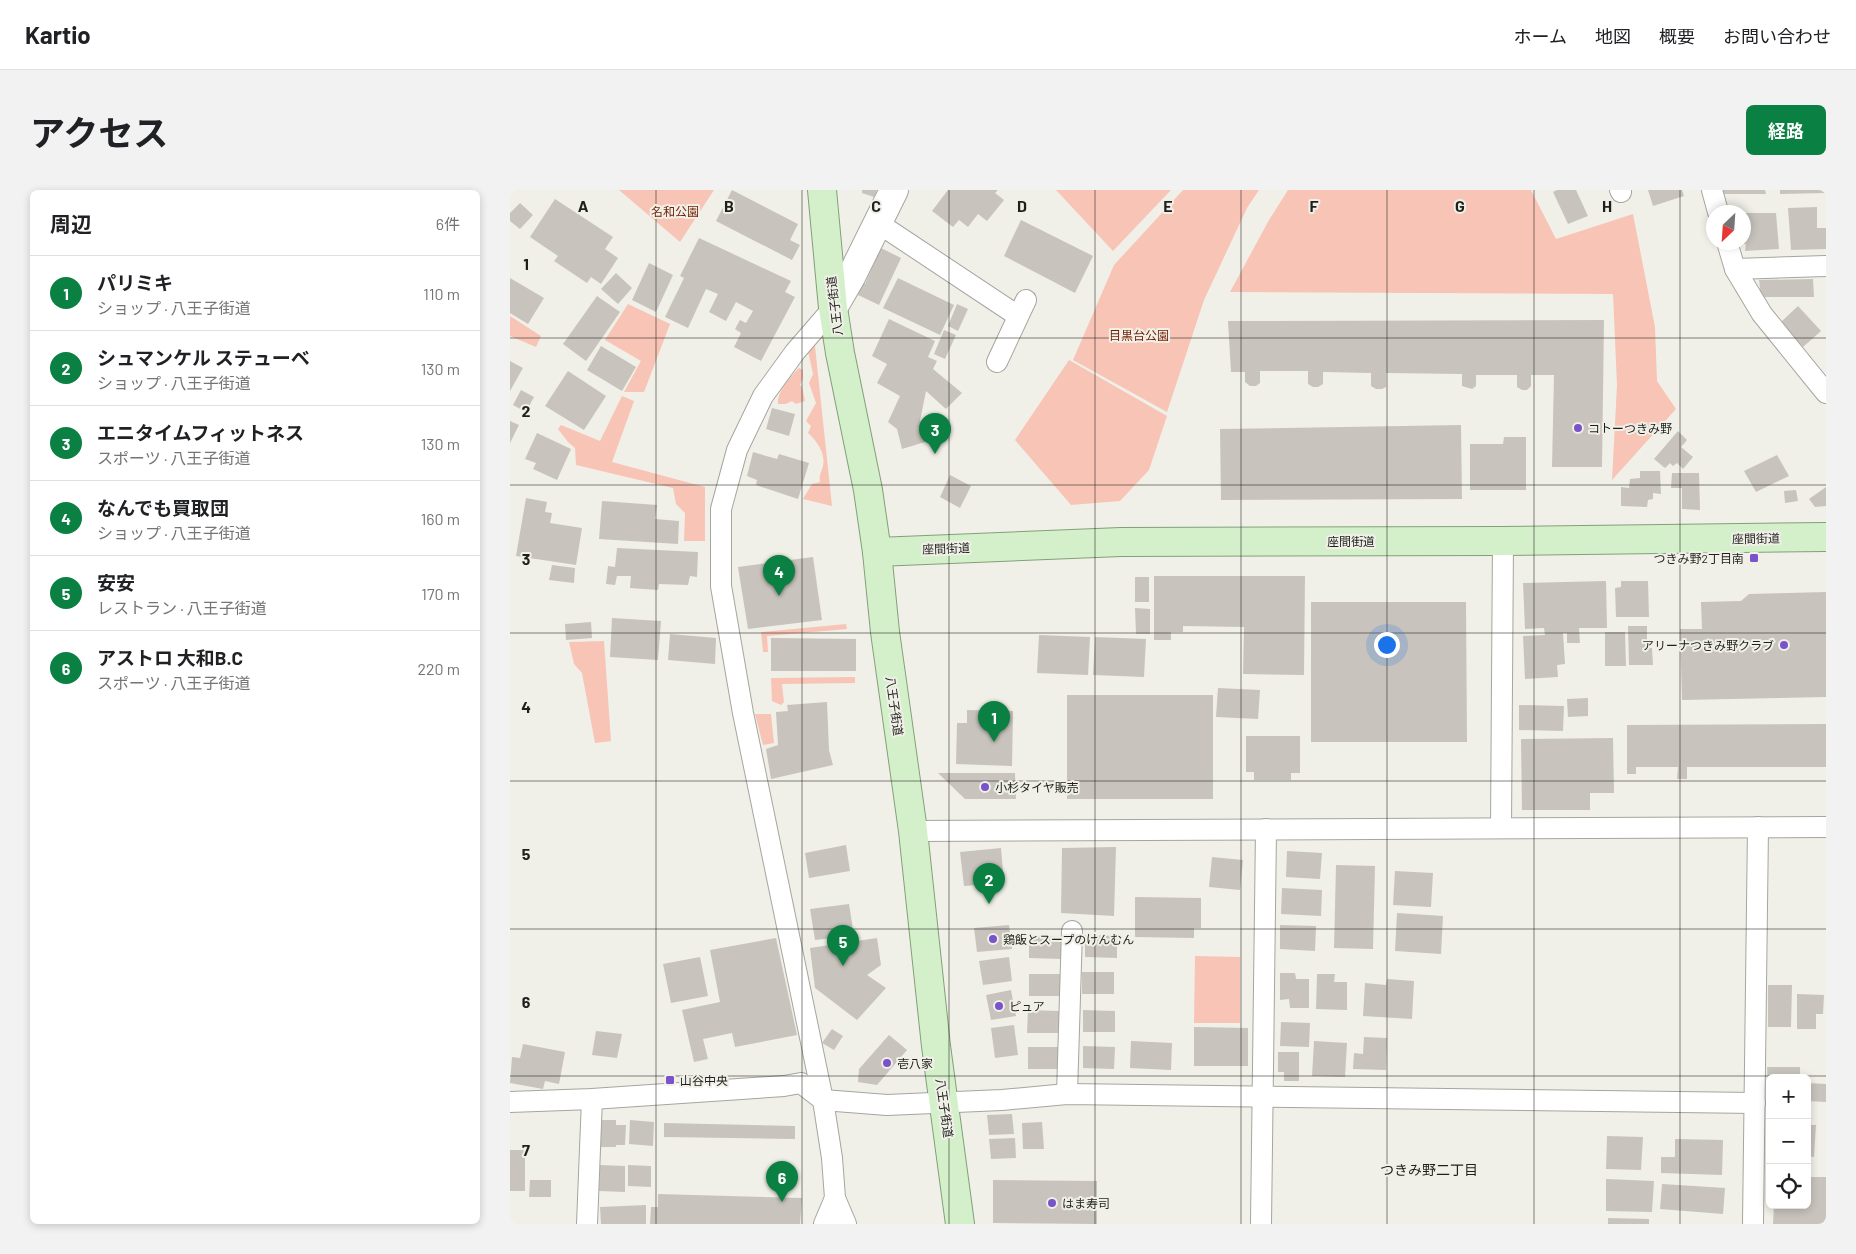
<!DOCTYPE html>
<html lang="ja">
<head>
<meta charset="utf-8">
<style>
  :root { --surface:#fff; --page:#f2f2f2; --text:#202124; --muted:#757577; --line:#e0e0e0; --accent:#0b8043 }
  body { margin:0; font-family:Barlow,"Noto Sans JP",sans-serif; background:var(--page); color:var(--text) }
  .controls { position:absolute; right:15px; bottom:15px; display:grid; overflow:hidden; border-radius:8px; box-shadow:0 2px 8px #0003 }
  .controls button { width:45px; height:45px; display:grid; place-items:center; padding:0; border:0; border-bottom:1px solid var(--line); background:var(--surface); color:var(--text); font:25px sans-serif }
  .compass { position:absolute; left:1196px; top:15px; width:45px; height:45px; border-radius:50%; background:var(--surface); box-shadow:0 2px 8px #0003; rotate:205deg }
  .you { position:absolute; left:876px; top:454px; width:18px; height:18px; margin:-12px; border:4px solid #fff; border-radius:50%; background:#1a73e8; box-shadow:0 0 0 8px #1a73e833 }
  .badge { display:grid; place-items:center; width:32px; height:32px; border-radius:50%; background:var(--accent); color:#fff; font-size:16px; font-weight:700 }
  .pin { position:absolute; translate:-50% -41px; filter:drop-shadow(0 1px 2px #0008) }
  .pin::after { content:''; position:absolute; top:26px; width:18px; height:15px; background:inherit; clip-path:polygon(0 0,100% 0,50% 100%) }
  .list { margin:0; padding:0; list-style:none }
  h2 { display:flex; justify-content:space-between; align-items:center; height:65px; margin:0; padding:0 20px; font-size:21px }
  h2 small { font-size:16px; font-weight:400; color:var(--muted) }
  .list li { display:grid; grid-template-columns:32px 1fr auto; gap:15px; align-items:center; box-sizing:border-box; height:75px; padding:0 20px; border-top:1px solid var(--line) }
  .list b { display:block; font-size:19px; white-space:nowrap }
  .list p { margin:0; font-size:16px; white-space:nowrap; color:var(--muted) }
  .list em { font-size:16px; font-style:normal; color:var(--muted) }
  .icon { flex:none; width:28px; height:28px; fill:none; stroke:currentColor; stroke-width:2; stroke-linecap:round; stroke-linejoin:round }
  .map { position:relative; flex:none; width:1316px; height:1034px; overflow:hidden; border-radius:8px }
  header { display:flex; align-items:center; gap:30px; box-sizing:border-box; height:70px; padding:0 25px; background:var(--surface); border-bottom:1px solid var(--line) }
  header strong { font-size:24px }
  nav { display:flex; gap:28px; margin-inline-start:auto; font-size:18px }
  .intro { display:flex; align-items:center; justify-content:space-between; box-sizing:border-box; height:120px; padding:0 30px }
  h1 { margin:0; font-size:35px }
  .button { padding:12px 22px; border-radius:8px; background:var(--accent); color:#fff; font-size:18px; font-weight:700 }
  main { display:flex; gap:30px; padding:0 30px }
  aside { flex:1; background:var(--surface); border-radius:8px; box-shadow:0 2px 8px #0003 }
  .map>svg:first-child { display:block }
  .green { fill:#f8c4b5 }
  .building { fill:#c8c3bd }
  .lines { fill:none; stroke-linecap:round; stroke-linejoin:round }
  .street-casing { stroke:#a6a59e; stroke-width:22 }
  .secondary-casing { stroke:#a6a59e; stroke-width:30 }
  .primary-casing { stroke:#82a078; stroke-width:30 }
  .street { stroke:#fff; stroke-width:20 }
  .secondary { stroke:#fff; stroke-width:28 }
  .primary { stroke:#d4f0cb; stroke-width:28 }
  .grid { fill:none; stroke:#1f1f1c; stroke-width:1; stroke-opacity:0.55 }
  .poi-dot { fill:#7a52cb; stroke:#f0f0e8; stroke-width:2 }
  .labels { text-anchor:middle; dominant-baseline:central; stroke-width:4; stroke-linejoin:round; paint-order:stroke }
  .park-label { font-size:12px; fill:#721d01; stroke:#f0f0e8 }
  .street-label { font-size:12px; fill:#1f1f1c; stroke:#f0f0e8 }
  .poi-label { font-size:12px; fill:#1f1f1c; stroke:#f0f0e8; text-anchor:start }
  .neighbourhood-label { font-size:14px; fill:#1f1f1c; stroke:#f0f0e8 }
  .grid-label { font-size:16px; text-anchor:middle; font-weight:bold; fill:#1f1f1c; stroke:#f0f0e8; stroke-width:4; stroke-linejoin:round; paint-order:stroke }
</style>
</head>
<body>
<header>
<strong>Kartio</strong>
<nav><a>ホーム</a><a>地図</a><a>概要</a><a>お問い合わせ</a></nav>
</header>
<div class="intro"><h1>アクセス</h1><a class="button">経路</a></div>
<main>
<aside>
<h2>周辺<small>6件</small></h2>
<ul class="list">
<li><span class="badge">1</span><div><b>パリミキ</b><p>ショップ · 八王子街道</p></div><em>110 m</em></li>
<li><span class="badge">2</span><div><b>シュマンケル ステューベ</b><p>ショップ · 八王子街道</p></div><em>130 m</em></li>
<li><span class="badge">3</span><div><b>エニタイムフィットネス</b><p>スポーツ · 八王子街道</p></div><em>130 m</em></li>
<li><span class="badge">4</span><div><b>なんでも買取団</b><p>ショップ · 八王子街道</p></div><em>160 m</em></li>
<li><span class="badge">5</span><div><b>安安</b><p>レストラン · 八王子街道</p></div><em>170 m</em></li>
<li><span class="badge">6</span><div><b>アストロ 大和B.C</b><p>スポーツ · 八王子街道</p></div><em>220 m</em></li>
</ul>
</aside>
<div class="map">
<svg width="1316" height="1034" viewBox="0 0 1316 1034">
  <rect width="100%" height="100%" fill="#f0f0e8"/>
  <g class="green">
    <polygon points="109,0 204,0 170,52"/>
    <polygon points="546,0 661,0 603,61"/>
    <polygon points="673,0 749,0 737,18 694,110 657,222 563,170 604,75"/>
    <polygon points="778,0 1021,0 1046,49 1123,24 1145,137 1147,191 1166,219 1102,290 1107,195 1103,104 720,102 759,30"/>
    <polygon points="118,114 160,134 134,202 114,202 131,171 95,150"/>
    <polygon points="0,126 31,146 26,157 0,146"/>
    <path d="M305,156L322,316L293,309L302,294L310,292C309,285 311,283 313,276C316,264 307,251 298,243L301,236L296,231L306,213L299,193L303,184L298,161Z"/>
    <polygon points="559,170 657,226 639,280 610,311 561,315 505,250"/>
    <path d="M289,178L293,180V188L290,195L292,197L295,211L286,214L282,211L276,214H268C267,201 281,186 289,178Z"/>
    <polygon points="112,206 124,211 102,272 195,297 195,351 174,351 175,323 166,314 163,298 66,275 65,258 58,252 48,239 51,235 90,251"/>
    <polygon points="336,434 337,439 257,446 258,462 253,462 251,442"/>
    <polygon points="94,451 101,551 85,553 72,483 64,474 59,452"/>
    <polygon points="345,487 345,493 272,494 274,512 271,515 262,511 261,488"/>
    <polygon points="245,524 261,524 264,553 253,555"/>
    <polygon points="685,766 730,767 730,833 684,833"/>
  </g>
  <g class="building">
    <polygon points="222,0 288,34 280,50 290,55 282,70 206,31"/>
    <polygon points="352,0 367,0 364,7 352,3"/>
    <polygon points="438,0 488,0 485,3 494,10 477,31 468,24 458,37 449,30 443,37 422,21"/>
    <polygon points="1047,0 1066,0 1078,26 1058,34 1043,2"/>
    <polygon points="1138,0 1172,0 1174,6 1143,16"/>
    <polygon points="1212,0 1255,0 1256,4 1212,4"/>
    <polygon points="1270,0 1316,0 1316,3 1270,4"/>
    <polygon points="45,9 103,47 95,59 108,68 91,94 81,87 77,93 44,71 48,66 20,47"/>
    <polygon points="10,13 23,25 10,39 0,31 0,23"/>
    <polygon points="1307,17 1307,38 1316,38 1316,59 1281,60 1278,18"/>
    <polygon points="1234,23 1266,23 1269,59 1235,61 1236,54 1234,54"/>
    <polygon points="511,30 583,66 565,103 494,66"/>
    <polygon points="189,48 281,91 275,102 285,107 251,171 224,157 231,143 225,139 230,130 236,133 243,121 226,112 216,131 199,122 208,104 196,99 178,138 155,127 174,88 170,86"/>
    <polygon points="371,58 391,68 369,115 348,105 353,93 355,94"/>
    <polygon points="139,73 163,85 146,122 122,110"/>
    <polygon points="106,83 122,98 108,114 91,99"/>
    <polygon points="0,88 34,108 18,134 0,123"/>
    <polygon points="388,88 444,115 430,145 373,118"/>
    <polygon points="1303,89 1304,107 1251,107 1249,90"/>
    <polygon points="87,106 110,122 76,171 53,154"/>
    <polygon points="447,114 458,119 448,141 438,136"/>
    <polygon points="1288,116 1311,141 1293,157 1270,133"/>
    <polygon points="379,129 425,151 418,167 427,171 423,179 452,203 436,219 416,201 410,231 422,228 428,248 392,259 387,239 378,232 390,206 367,193 377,174 362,166"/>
    <polygon points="1094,130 1092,277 1042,277 1044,185 1021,185 1021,196 1017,200 1012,200 1007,197 1007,185 966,185 966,196 962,199 952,196 952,184 876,183 876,197 872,199 866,199 861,196 861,183 813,182 813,194 808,197 803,197 798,194 798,181 750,181 750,193 746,196 740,196 735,192 735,182 721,182 718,131"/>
    <polygon points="434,140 446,145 435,169 424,164"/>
    <polygon points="91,156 126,177 112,201 77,180"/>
    <polygon points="0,171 13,178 0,201"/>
    <polygon points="58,181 96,206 74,240 35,216"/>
    <polygon points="11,200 24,207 16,222 3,215"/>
    <polygon points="262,218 285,224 279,246 256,239"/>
    <polygon points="0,231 9,235 0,253"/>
    <polygon points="951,235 952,309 711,310 710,239"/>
    <polygon points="1168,241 1177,250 1171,257 1183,267 1173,279 1167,273 1163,276 1160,273 1155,278 1144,269"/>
    <polygon points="27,243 61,259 47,290 23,279 26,273 15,269"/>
    <polygon points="994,247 1016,247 1016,300 960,300 960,254 993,254"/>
    <polygon points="243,262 267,269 269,264 299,273 288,309 246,295 247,290 237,286"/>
    <polygon points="1267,265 1279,286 1246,302 1234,281"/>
    <polygon points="1130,281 1150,281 1151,304 1143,303 1143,309 1138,310 1137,317 1111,316 1111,297 1119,298 1120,289 1130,288"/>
    <polygon points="1162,283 1189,283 1190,320 1172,319 1172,298 1161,298"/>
    <polygon points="440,285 461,296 450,318 430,307"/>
    <polygon points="1316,297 1316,316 1305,317 1299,309"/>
    <polygon points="1286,300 1288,311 1275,313 1274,301"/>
    <polygon points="16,308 37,312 35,322 42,323 40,333 72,338 66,375 6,366"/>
    <polygon points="92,311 147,315 145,329 169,331 168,354 89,349"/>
    <polygon points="107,358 188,362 187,387 180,386 178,395 149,394 148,400 120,398 121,386 107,386 105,395 96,394 98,376 105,377"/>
    <polygon points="303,367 312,430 238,439 228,377"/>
    <polygon points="42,375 65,378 64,393 39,390"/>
    <polygon points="644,386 795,386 794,485 733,484 734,437 673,436 673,442 661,442 661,450 644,450"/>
    <rect x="625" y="387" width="14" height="25"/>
    <polygon points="1096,391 1097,438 1069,438 1070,453 1057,453 1057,443 1053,443 1055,474 1047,475 1048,487 1015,489 1013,446 1035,445 1034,438 1015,439 1013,393"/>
    <polygon points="1111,391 1138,391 1139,427 1106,427 1105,398 1111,397"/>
    <polygon points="1316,402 1316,507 1172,510 1170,439 1192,439 1191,412 1231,411 1239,404"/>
    <polygon points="801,412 956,412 957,552 801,552"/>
    <polygon points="625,418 640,419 640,444 626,444"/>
    <polygon points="102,428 151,431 148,470 100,467"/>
    <polygon points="81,432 82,448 56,450 55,434"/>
    <polygon points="1118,436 1137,436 1137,458 1142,458 1143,475 1119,475"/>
    <polygon points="1095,442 1115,442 1116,476 1095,476"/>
    <polygon points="160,444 206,448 205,474 158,470"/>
    <polygon points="529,445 580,447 578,485 527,483"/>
    <polygon points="585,447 636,449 634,487 583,485"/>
    <polygon points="261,448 346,449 346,481 261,481"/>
    <polygon points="708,498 750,500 748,529 706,527"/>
    <rect x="557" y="505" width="146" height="104"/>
    <polygon points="1078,508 1078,526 1058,527 1057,509"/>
    <polygon points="317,512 319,560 323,575 261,589 256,559 268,555 266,522 278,521 277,515"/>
    <polygon points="1009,515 1054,516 1053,541 1009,540"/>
    <polygon points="457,520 503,521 502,576 446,574 447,533 457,533"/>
    <polygon points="1316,534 1316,577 1177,577 1177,589 1167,589 1168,577 1126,577 1126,584 1117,584 1117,535"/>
    <polygon points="736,546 790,546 790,583 781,583 781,590 744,590 744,582 736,582"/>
    <polygon points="1103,548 1104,603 1080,603 1080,620 1012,620 1011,549"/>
    <polygon points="428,583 505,583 506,609 455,609"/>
    <polygon points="336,655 340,681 299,688 295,663"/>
    <polygon points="606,657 604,726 551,723 552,658"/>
    <polygon points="491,658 494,693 454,696 450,662"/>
    <polygon points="777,661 812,663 810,689 776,687"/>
    <polygon points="702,667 733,670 730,700 699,697"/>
    <polygon points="826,675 865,676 863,759 824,758"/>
    <polygon points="885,681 923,683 921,717 883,715"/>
    <polygon points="772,698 812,700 811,726 771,724"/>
    <polygon points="625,707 691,708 691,738 684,738 684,748 625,747"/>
    <polygon points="339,714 344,746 305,750 300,719"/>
    <polygon points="887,723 933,726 931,764 885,761"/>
    <polygon points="499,735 502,759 467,762 464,738"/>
    <polygon points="770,735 806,736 805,761 770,759"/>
    <polygon points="575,745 607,746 607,768 575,767"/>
    <polygon points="519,746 551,747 551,769 519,768"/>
    <polygon points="266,748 287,845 225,857 222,843 193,849 198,869 184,872 172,820 210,812 200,760"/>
    <polygon points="367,748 371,775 357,785 376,798 347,830 305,798 300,758"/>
    <polygon points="190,767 198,806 161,813 153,774"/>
    <polygon points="499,767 502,791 473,795 469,771"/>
    <rect x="572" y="782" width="32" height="22"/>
    <polygon points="770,783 785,783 786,789 799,789 799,818 780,818 779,809 770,810"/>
    <rect x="519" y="784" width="32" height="22"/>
    <polygon points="807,784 825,784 824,792 837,792 837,820 806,819"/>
    <polygon points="877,789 904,791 902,829 853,826 855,793 876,795"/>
    <polygon points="1258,795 1282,795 1281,837 1258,837"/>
    <polygon points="501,800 506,826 481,830 476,805"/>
    <polygon points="1287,804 1314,805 1313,824 1306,824 1306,839 1287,839"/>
    <polygon points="518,820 549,821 549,843 517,843"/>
    <polygon points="573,820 605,821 605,842 573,842"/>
    <polygon points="771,832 800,833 799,857 770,856"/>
    <polygon points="504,835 508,865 485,868 481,838"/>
    <polygon points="684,837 738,838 738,876 684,876"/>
    <polygon points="322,839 333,846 324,860 312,853"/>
    <polygon points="86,841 112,844 107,868 82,865"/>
    <polygon points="379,845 397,860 367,895 348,892 349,879"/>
    <polygon points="854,847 877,848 876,880 843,879 844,863 853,864"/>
    <polygon points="621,851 662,853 661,880 620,878"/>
    <polygon points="804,851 837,853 835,887 802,886"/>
    <polygon points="13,854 55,862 49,894 35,891 33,899 0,893 2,867 10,868"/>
    <polygon points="573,856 605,857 604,879 573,878"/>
    <rect x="518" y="857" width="32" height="22"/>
    <polygon points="768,862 789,862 789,891 774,891 774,882 768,882"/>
    <polygon points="1257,877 1290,877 1290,888 1260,888 1260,899 1258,899"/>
    <polygon points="1297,893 1316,894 1316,912 1297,911"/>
    <polygon points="502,924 504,944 479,945 477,925"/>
    <polygon points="89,930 106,930 106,935 116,935 115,955 106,955 106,957 89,957"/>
    <polygon points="120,930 144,932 143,956 119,954"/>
    <polygon points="532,932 534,959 513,959 512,933"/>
    <polygon points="154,933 285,936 285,949 154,947"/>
    <polygon points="1297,935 1306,935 1304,967 1297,966"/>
    <polygon points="1097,946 1133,947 1131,980 1096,979"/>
    <polygon points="505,948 506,968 481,969 479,949"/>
    <polygon points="1165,949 1213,950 1212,985 1151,983 1151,967 1165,967"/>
    <rect x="0" y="960" width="15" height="41"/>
    <polygon points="90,975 115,976 115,1002 89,1001"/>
    <polygon points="118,975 141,976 141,997 118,996"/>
    <polygon points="1297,987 1316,987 1316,1034 1263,1034 1264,1015 1297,1015"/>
    <polygon points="1096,989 1144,991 1142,1022 1096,1021"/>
    <polygon points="20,990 41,990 41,1007 19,1007"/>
    <polygon points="483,990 587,991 587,1034 483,1033"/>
    <polygon points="1152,994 1215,998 1213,1024 1150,1019"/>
    <polygon points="148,1004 292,1008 290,1034 140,1034 141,1017 148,1017"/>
    <polygon points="136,1015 136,1034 91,1034 90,1017"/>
    <polygon points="1098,1028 1139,1029 1139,1034 1098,1034"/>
  </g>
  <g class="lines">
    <g class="street-casing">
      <g id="street">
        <polyline points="1110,0 1111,2"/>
        <polyline points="1202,0 1208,22"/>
        <polyline points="368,33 508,126"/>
        <polyline points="1217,52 1225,79 1252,124 1316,203"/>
        <polyline points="1225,79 1316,76"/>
        <polyline points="323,118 285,162 253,206 227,260 211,319 211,396 233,523 313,910 322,968 325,1008 336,1034"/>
        <polyline points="487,172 516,110"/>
        <polyline points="991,638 993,351"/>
        <polyline points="403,641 1316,637"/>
        <polyline points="557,904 562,741"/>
        <polyline points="0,912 82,909 274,896 291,893 313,910 377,915 492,910 557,904 1245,913"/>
        <polyline points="77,1034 82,909"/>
        <polyline points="314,1034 325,1008"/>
        <polyline points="751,1034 756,639"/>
        <polyline points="1243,1034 1248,637"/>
      </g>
    </g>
    <g class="secondary-casing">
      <polyline id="secondary" points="323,118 341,87 384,0"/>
    </g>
    <g class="primary-casing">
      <g id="primary">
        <polyline points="312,0 323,118 330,163 358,300 367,362 375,442 403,641 426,856 450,1034"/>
        <polyline points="367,362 611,352 993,351 1316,347"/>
      </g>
    </g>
    <use href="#street" class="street"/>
    <use href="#secondary" class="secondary"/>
    <use href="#primary" class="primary"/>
  </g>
  <path class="grid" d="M146,0V1034M292,0V1034M439,0V1034M585,0V1034M731,0V1034M877,0V1034M1024,0V1034M1170,0V1034M0,148H1316M0,295H1316M0,443H1316M0,591H1316M0,739H1316M0,886H1316"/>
  <g class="poi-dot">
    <circle cx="1068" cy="238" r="5"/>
    <rect x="1239" y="363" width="10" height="10" rx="2.5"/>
    <circle cx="1274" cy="455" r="5"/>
    <circle cx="475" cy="597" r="5"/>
    <circle cx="483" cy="749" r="5"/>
    <circle cx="489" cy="816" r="5"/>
    <circle cx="377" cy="873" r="5"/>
    <rect x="155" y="885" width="10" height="10" rx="2.5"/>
    <circle cx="542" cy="1013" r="5"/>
  </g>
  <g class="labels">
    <g class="park-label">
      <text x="165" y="21">名和公園</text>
      <text x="629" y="145">目黒台公園</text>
    </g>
    <g class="street-label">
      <text transform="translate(324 116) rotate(-97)">八王子街道</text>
      <text transform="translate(1246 348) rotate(-1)">座間街道</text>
      <text x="841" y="351">座間街道</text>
      <text transform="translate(436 358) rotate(-2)">座間街道</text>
      <text transform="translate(385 516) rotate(82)">八王子街道</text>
      <text transform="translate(435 918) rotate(82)">八王子街道</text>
    </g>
    <g class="poi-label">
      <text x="1078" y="238">コトーつきみ野</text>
      <text x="1234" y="368" text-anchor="end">つきみ野2丁目南</text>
      <text x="1264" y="455" text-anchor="end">アリーナつきみ野クラブ</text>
      <text x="485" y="597">小杉タイヤ販売</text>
      <text x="493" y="749">鶏飯とスープのけんむん</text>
      <text x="499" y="816">ピュア</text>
      <text x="387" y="873">壱八家</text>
      <text x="170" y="890">山谷中央</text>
      <text x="552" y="1013">はま寿司</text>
    </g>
    <g class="neighbourhood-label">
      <text x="919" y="979">つきみ野二丁目</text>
    </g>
  </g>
  <g class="grid-label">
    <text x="73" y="22">A</text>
    <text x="219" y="22">B</text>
    <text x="366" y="22">C</text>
    <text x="512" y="22">D</text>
    <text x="658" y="22">E</text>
    <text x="804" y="22">F</text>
    <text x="950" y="22">G</text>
    <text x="1097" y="22">H</text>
    <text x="16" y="80">1</text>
    <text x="16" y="227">2</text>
    <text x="16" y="375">3</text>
    <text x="16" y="523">4</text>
    <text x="16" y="670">5</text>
    <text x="16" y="818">6</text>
    <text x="16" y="966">7</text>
  </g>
</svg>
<div class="controls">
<button>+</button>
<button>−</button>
<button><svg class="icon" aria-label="locate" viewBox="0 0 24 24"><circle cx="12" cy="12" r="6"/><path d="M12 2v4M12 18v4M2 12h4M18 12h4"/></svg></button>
</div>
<svg class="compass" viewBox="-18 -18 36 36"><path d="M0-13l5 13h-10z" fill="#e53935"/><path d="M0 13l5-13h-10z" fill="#757577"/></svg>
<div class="you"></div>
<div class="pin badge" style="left:484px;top:552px">1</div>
<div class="pin badge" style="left:479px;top:714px">2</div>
<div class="pin badge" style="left:425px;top:264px">3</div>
<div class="pin badge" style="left:269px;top:406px">4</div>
<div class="pin badge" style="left:333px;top:776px">5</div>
<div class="pin badge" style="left:272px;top:1012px">6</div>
</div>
</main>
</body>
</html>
